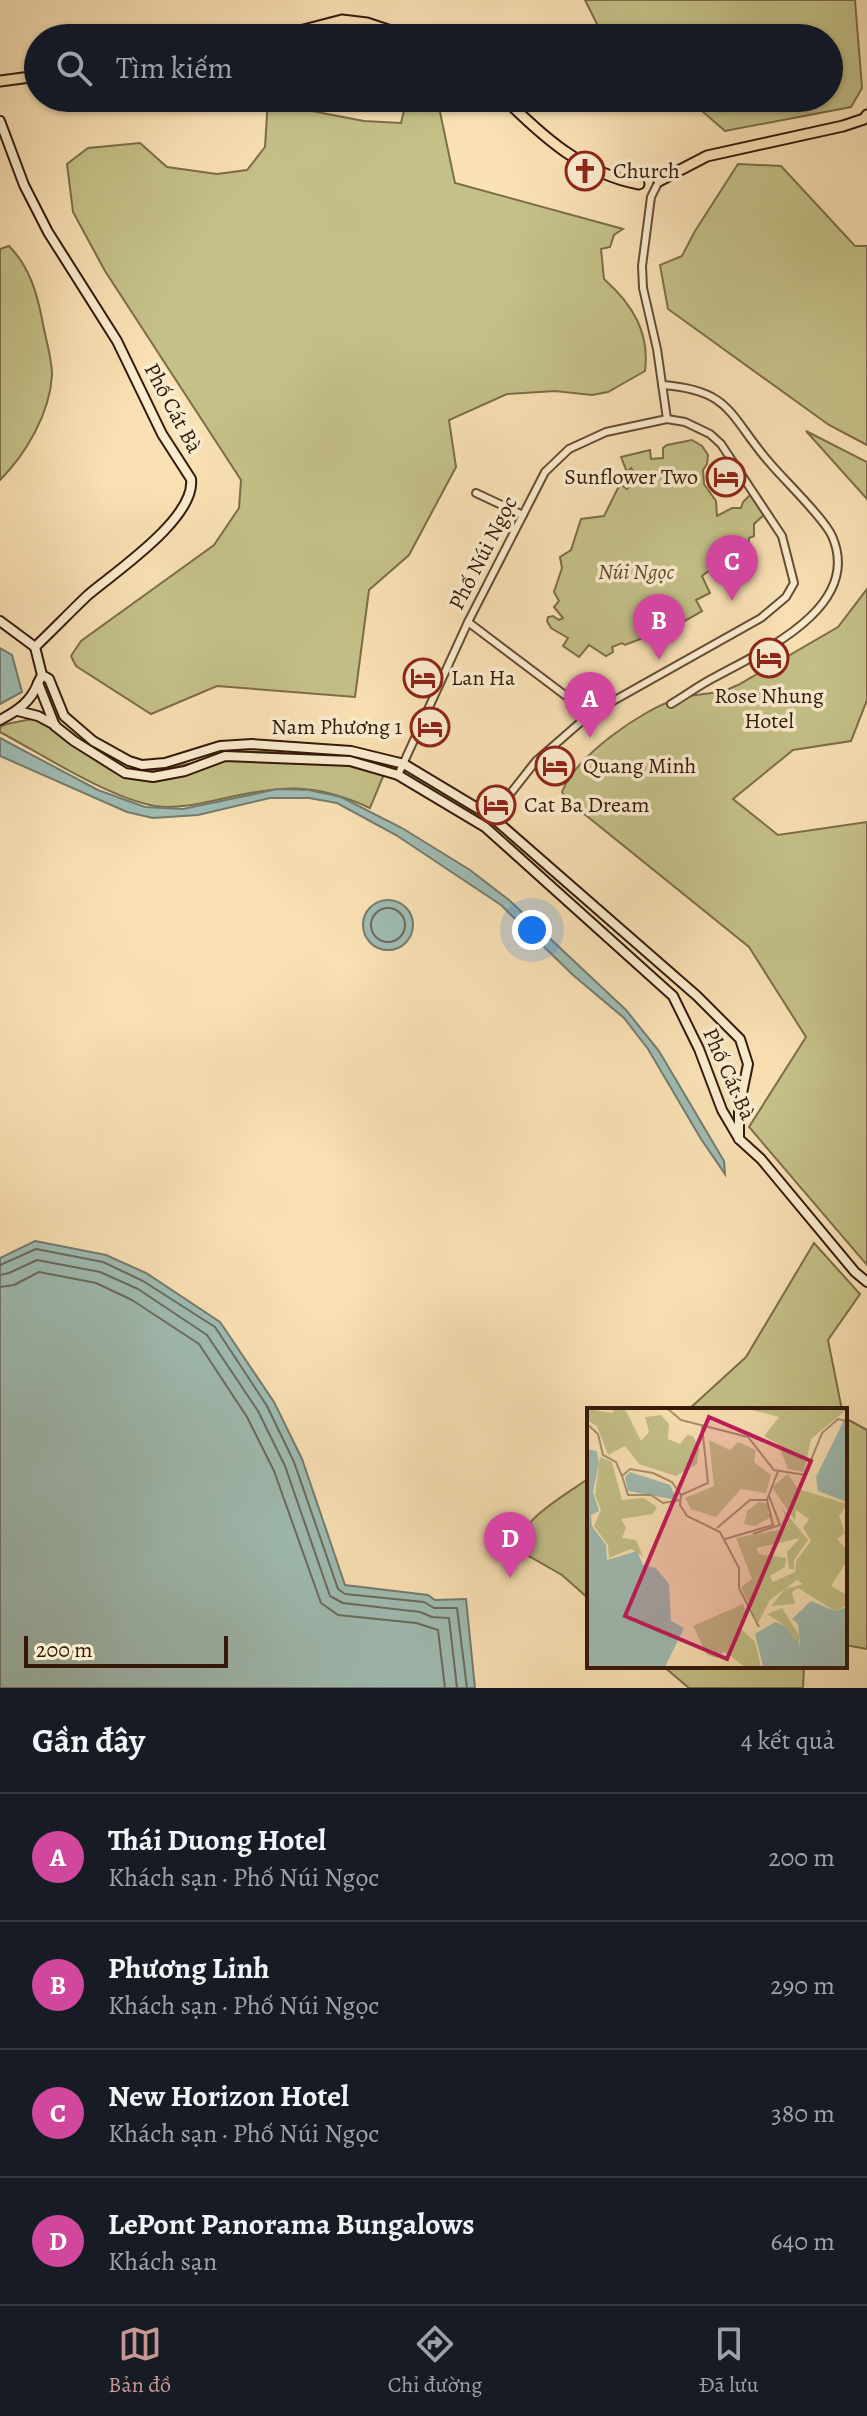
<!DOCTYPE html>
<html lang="vi">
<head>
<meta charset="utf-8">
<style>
  :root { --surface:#171b24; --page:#242831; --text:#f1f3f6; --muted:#9ea1a6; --line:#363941; --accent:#c59692 }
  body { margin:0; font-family:Alegreya,serif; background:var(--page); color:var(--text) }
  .scale { position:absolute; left:24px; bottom:20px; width:204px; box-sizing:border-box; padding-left:8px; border:4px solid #341909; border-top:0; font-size:22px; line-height:28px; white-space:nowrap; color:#341909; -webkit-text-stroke:6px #fbecce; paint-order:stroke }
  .you { position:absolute; left:532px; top:930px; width:28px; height:28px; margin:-20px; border:6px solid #fff; border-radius:50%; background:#1a73e8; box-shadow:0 0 0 12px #1a73e833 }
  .badge { display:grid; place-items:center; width:52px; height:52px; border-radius:50%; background:var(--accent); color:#fff; font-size:26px; font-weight:700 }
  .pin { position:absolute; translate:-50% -66px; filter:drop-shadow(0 2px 4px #0008) }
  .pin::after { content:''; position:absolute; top:42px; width:28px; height:24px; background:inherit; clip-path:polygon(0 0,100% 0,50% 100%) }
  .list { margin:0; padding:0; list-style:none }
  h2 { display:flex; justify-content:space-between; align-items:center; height:104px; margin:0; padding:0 32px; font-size:34px }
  h2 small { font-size:26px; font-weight:400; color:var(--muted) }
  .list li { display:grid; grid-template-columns:52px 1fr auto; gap:24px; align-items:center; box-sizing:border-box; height:128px; padding:0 32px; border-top:2px solid var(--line) }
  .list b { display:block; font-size:30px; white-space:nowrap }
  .list p { margin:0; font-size:26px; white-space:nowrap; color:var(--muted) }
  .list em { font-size:26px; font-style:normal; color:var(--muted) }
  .icon { flex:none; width:44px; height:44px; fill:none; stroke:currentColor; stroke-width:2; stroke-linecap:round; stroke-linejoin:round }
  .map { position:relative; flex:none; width:867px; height:1688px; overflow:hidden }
  .search { position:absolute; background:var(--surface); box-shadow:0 2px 6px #0004; left:24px; right:24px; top:24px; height:88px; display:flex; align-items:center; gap:20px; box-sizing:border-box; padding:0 28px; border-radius:44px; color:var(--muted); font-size:30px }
  .sheet { height:616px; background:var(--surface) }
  nav { display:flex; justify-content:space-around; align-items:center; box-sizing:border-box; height:112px; border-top:2px solid var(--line); background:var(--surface); font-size:22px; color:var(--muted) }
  nav a { display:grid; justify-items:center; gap:4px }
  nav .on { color:var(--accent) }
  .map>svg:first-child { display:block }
  .green { fill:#c4c188; stroke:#7c6d48; stroke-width:2 }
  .water { fill:#9fbcb3; stroke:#747b6f; stroke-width:2 }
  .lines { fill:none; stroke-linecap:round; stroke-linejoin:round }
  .shore { stroke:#6a6a5e; stroke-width:2 }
  .street-casing { stroke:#654b34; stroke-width:10 }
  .secondary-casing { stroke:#341909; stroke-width:12 }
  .primary-casing { stroke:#341909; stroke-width:13 }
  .street { stroke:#fbecce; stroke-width:6 }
  .secondary { stroke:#fbecce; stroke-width:8 }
  .primary { stroke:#f9e1b4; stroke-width:9 }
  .labels { text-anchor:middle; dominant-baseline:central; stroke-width:7; stroke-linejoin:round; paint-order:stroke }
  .poi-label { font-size:22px; fill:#341909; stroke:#fbecce; text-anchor:start }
  .street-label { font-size:22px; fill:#341909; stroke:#fbecce }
  .park-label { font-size:22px; font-style:italic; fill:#5f4b2f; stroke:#fbecce }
  .inset-river { fill:none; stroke:#9fbcb3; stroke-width:4 }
  .inset-road { fill:none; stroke:#aa9170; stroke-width:2 }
  .view { fill:#c2185b; fill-opacity:0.15; stroke:#c2185b; stroke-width:4 }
  .inset-edge { fill:none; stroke:#341909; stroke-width:4 }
</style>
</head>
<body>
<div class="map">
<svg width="867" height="1688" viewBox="0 0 867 1688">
  <rect width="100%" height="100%" fill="#f9e1b4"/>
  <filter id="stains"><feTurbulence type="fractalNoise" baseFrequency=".0025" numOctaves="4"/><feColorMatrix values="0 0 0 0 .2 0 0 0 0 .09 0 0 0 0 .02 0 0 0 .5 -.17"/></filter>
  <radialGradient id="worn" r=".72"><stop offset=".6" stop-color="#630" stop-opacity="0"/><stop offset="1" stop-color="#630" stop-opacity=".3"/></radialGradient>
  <g class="green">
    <polygon points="585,0 855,0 862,88 851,107 725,131 687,98 829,98 829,38 604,38"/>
    <path d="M271,98H294L312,111L364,121L401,123L407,98H437L455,183L623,229L614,235L610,247L601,249L604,279C632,304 650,332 645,371L608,392L592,395L555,391L507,394L449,420L456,467L409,555L369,590L355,697L217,686L151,714L76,666L71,656L81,641L214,545L239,508L241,480L105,271L73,212L67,164L88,148L140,143L167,167L217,174L247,170L265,147L268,99Z"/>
    <polygon points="738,164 781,166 855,246 867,246 867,445 829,425 668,309 660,265 682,256 695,231"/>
    <path d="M9,246C29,266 37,293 42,319C45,337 52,358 52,375C50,413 26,454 0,480V249Z"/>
    <polygon points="806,431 867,462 867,499"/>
    <polygon points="692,440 702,446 708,455 707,464 703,470 704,484 716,501 717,516 732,508 741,508 743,502 750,495 765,514 754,524 754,536 749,538 748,563 739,575 728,564 722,570 710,570 702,576 710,593 696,600 702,611 657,637 660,644 654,647 648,636 625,645 622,643 612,647 613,652 606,656 589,645 579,657 563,646 568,638 551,628 547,621 548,617 553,616 559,620 563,618 554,607 559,601 554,592 562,568 560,557 571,550 581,519 604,516 620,484 627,489 638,478 631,468 627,472 621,457 650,450 651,459 663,458 663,448 667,445"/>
    <path d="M867,589V700L851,741L793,750L733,799L778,835L867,822V1265L749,1127L806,1037L749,947L567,800L562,792C575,757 641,710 677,699C697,693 719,695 738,685L838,627Z"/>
    <path d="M44,714L111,762L122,768L133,779L150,771L192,763L226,751L339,754L361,757L387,767L370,808C311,781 282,786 221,799C200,804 176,809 155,806C109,798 43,755 0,732V727C15,719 31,723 44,714Z"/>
    <polygon points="814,1243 860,1294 828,1340 842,1410 688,1410 746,1357"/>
    <polygon points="845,1418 867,1430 867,1649 845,1645"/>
    <path d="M589,1478V1599L562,1575L527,1555L519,1545C521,1518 569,1493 589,1478Z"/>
    <polygon points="663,1666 804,1666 803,1688 689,1688"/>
  </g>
  <g class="water">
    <polygon points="0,648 12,655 22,692 0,704"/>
    <polygon points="0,738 98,790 145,807 183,809 278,789 309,790 341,797 402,828 470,870 509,900 626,1010 659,1051 724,1161 725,1174 701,1139 648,1049 624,1018 573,975 501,905 396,835 337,803 309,798 270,798 198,815 153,818 127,812 0,756"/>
    <circle cx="388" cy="925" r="25"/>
    <polygon points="35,1241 106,1255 146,1273 220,1322 274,1402 302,1459 345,1585 428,1595 435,1600 466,1599 475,1688 0,1688 0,1258"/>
  </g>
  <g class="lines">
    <g class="shore">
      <circle cx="388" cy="925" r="17"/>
      <polyline points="0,1265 36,1249 103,1262 143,1281 215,1327 267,1406 294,1462 338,1589 345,1594 424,1602 434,1608 457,1608 467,1688"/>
      <polyline points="0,1275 9,1273 37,1260 100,1272 138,1289 207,1335 258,1411 285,1466 330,1596 343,1603 420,1612 432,1617 449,1618 457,1688"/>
      <polyline points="0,1287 14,1285 39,1272 96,1283 132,1300 199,1344 247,1417 274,1471 321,1603 338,1615 416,1623 438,1630 445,1688"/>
    </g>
    <g class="street-casing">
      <g id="street">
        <polyline points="659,181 651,197 642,266 643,288 657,349 667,419"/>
        <path d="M662,385C732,390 729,416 769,462C784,480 824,518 832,536C863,606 765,650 717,676C701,684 686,695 671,704"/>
        <polyline points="476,493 523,515"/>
        <polyline points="468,622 590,714"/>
        <polyline points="398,775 468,622 545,472 569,449 606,432 667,419 685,422 710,434 721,444 782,536 794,583 786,597 761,618 590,714 536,761 492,817"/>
      </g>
    </g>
    <g class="secondary-casing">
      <g id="secondary">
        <path d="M0,121L24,185L48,232L117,341L162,434L191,479C196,518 115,572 88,595C70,612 53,630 35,647L42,675L49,679L64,716L93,741L129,761L142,765L165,763L220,746L252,744L351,751L404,764L492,817L697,996L740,1039L748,1064L739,1108V1139"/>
        <polyline points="0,621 35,647"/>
        <polyline points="42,675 38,683 55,726 74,741 125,773 153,777 185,771 225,756 350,761 398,775 485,827 673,996 699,1049 722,1110 739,1139 761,1159 855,1272 867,1282"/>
        <polyline points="18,711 38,716 55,725"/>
        <path d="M0,720C17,711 31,702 38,683"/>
      </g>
    </g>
    <g class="primary-casing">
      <g id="primary">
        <polyline points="258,38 288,34 342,20 367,23 412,38"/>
        <polyline points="0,81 38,76"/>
        <path d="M504,98C542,136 584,174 639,184"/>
        <polyline points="659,181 707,156 843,126 864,119 867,115"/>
      </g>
    </g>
    <use href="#street" class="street"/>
    <use href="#secondary" class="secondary"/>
    <use href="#primary" class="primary"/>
  </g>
  <defs>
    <g id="church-ring" transform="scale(2)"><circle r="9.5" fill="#fbecce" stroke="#8f2418" stroke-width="1.5"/><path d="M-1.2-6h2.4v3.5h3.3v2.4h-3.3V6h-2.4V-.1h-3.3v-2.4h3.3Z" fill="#8f2418"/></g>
    <g id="hotel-ring" transform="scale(2)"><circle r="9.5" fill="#fbecce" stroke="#8f2418" stroke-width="1.5"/><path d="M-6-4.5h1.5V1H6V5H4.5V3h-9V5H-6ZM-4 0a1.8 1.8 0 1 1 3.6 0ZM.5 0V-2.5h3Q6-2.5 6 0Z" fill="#8f2418"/></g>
  </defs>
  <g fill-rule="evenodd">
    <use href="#church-ring" x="585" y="171"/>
    <use href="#hotel-ring" x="726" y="477"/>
    <use href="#hotel-ring" x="769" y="658"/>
    <use href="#hotel-ring" x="423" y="678"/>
    <use href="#hotel-ring" x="430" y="727"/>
    <use href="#hotel-ring" x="555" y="766"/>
    <use href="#hotel-ring" x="496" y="805"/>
  </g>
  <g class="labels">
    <g class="poi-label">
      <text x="613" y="171">Church</text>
      <text x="698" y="477" text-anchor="end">Sunflower Two</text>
      <text x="451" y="678">Lan Ha</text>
      <text x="769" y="696" text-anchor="middle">Rose Nhung<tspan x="769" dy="25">Hotel</tspan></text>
      <text x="402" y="727" text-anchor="end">Nam Phương 1</text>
      <text x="583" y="766">Quang Minh</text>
      <text x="524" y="805">Cat Ba Dream</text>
    </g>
    <g class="street-label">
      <text transform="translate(173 408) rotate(62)">Phố Cát Bà</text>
      <text transform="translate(483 553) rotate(-63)">Phố Núi Ngọc</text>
      <text transform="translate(729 1074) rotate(66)">Phố Cát Bà</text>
    </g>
    <g class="park-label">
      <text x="636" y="572">Núi Ngọc</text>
    </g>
  </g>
  <g transform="translate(587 1408)">
    <rect width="260" height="260" fill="#f9e1b4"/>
    <path d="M0,1L26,5V1H38L54,33L62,24L58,9L74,7L82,16L81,31L93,36L100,27L106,28L112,41L110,56L89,68L52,56L38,38L21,47L10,18L0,12ZM161,1H260L224,31L217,64L201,61L191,36L177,28L192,9ZM122,32L143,42L151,34L169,42L167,54L184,67L179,85L154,81L129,109L104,101L98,90L127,78ZM13,49L25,54L35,92L57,90L70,99L66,106L34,111L39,120L35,130L49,132L56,148L44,141L22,150L21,137L7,118L14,102L8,87ZM201,66L211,81L260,96L252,108L258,125L250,131L260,142V153L244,178L260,187V197L248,203L211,180L205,184L208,196L184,198L198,181L216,176L210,172L183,192L171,215L154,179L165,171L149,130L197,121L201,115L195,100L221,132L207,152V161H202L200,144L213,130L169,140L172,146L199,150L198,159L183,168L186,174L208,164L209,153L224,133L216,120L222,111L209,102L208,113L185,79ZM172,94L182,96L181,105L186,108L168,118L157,116L160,103ZM156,196L159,204L151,218L168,234L174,259H158L137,243L130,250L120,247L106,218ZM195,200L212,227V236L198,218L180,206Z" fill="#c4c188"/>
    <path d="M260,6V94L231,83L229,69ZM0,41L10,43L12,55L6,84L12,103L4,107L5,118L19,137L20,152L50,143L56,157L69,160L82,176L84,213L97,220L78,259H0ZM43,64L83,77L90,92L41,83L38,69ZM224,193L248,203L260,199V259L176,258L168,226L188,214L198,218L213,237L211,216L205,211Z" fill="#9fbcb3"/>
    <path class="inset-river" d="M10,259L9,248L19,235L55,225L88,236"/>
    <path class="inset-road" d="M81,1L94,12L161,29L187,62L218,67L235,25L251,11L259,13M0,16L11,26L16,47L29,54L35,68L43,61L66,65L85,74L94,87M115,18L121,75L94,87L93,97L100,108L133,124L152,160V180M35,68L41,87H64L76,95L93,92M130,120L163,92H180M166,126L193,117L182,88M138,131L186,117L180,92L191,63M152,180L172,219"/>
    <path class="view" d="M122,9L224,53L140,251L38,208Z"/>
    <rect width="260" height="260" class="inset-edge"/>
  </g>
  <rect width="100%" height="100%" filter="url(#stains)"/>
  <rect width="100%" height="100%" fill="url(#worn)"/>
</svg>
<div class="scale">200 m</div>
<div class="you"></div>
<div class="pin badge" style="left:590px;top:738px;background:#d1479c">A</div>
<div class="pin badge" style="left:659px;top:660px;background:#d1479c">B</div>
<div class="pin badge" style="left:732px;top:601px;background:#d1479c">C</div>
<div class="pin badge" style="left:510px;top:1578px;background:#d1479c">D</div>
<div class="search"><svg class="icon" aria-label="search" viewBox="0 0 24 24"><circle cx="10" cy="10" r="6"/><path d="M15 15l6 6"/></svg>Tìm kiếm</div>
</div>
<section class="sheet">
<h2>Gần đây<small>4 kết quả</small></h2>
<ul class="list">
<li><span class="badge" style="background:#d1479c">A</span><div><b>Thái Duong Hotel</b><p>Khách sạn · Phố Núi Ngọc</p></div><em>200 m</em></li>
<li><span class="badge" style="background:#d1479c">B</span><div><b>Phương Linh</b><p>Khách sạn · Phố Núi Ngọc</p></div><em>290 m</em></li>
<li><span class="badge" style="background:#d1479c">C</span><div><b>New Horizon Hotel</b><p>Khách sạn · Phố Núi Ngọc</p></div><em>380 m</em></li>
<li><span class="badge" style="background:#d1479c">D</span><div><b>LePont Panorama Bungalows</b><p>Khách sạn</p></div><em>640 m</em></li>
</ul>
</section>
<nav>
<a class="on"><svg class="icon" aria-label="map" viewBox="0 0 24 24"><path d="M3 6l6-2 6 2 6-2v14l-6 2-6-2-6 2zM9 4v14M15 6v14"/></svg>Bản đồ</a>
<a><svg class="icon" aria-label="directions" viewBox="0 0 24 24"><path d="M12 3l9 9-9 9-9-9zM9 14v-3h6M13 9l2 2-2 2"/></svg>Chỉ đường</a>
<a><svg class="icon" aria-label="saved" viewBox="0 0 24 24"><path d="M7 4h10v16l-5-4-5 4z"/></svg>Đã lưu</a>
</nav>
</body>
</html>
